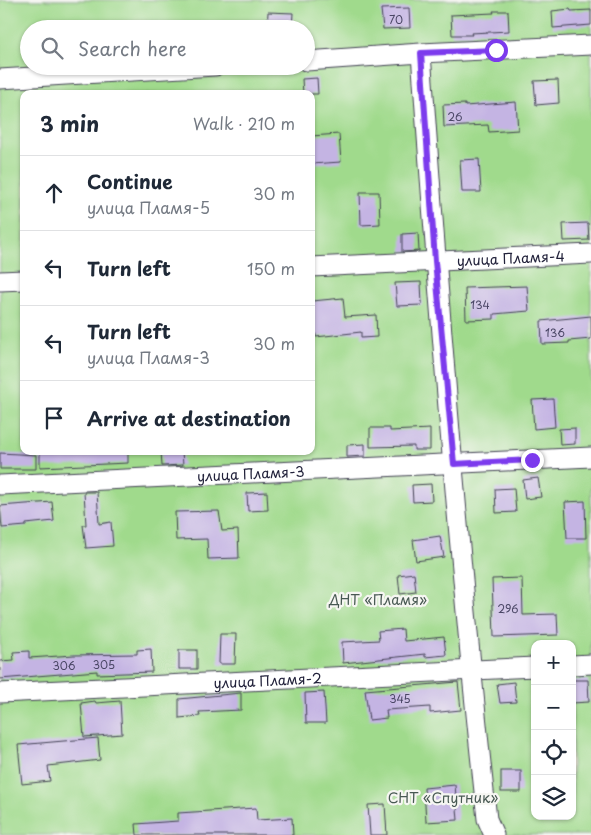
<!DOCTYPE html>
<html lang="en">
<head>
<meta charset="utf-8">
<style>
  :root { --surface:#fff; --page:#f2f2f3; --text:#1f2937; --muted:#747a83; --line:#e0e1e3 }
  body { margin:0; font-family:"Playpen Sans",sans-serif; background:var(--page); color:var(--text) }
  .controls { position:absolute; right:15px; bottom:15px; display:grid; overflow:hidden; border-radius:10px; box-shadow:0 1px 4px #0004 }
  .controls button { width:45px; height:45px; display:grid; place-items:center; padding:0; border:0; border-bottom:1px solid var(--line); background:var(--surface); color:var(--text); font:25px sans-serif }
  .stop { position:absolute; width:15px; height:15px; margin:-11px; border:4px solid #7c3aed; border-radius:50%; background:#fff }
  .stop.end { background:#7c3aed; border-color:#fff; box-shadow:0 1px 5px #0008 }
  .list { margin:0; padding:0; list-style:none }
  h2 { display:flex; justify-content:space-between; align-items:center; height:65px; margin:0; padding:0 20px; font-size:21px }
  h2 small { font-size:16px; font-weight:400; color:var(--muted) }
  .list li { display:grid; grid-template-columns:32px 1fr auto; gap:15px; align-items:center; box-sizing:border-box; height:75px; padding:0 20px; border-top:1px solid var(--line) }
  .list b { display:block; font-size:19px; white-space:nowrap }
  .list p { margin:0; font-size:16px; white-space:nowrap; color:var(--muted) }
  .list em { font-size:16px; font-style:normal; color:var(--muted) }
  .icon { flex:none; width:28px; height:28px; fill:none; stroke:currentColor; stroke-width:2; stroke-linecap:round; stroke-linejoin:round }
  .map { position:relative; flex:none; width:591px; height:835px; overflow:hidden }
  .search { position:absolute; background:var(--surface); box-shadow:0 1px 4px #0004; left:20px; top:20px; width:295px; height:55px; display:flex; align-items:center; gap:12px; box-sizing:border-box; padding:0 18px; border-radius:28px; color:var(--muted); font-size:19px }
  .panel { position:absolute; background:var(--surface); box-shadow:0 1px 4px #0004; left:20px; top:90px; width:295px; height:365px; border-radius:10px }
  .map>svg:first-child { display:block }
  .green { fill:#a0da8c; stroke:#617e64; fill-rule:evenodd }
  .building { fill:#c4b4e3 }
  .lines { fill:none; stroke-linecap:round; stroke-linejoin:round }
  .minor-casing { stroke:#414052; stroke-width:21 }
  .minor { stroke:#fff; stroke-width:19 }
  .route { stroke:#7c3aed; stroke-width:6 }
  .labels { text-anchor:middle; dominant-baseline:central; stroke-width:4.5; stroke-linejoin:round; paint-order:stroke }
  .number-label { font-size:11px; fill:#4a4665 }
  .street-label { font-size:14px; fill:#22223b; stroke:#f6f6f2 }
  .park-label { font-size:14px; fill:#485953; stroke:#f6f6f2 }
</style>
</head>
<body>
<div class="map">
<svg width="591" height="835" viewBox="0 0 591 835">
  <rect width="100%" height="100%" fill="#f6f6f2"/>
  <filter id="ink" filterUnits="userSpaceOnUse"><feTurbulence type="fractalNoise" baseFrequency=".02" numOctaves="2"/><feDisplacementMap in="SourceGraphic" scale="10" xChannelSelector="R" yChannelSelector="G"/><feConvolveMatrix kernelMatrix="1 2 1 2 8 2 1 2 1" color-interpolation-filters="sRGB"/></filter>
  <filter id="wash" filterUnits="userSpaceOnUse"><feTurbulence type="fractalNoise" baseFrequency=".0096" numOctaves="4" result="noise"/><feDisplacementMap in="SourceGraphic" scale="20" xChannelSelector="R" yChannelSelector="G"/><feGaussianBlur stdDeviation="1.12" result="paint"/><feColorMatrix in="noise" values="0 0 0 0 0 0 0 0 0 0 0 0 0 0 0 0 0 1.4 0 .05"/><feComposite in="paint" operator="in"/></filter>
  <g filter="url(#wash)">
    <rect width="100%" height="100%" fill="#f2e8d4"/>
    <path class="green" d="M0,0H591V835H0ZM29,29H306V66H29ZM24,94H311V451H24ZM535,644H572V816H535Z"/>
    <g id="blocks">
      <g class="building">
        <polygon points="409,8 410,28 383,29 381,9"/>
        <polygon points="570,9 571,11 591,10 591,25 553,28 552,11"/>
        <polygon points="493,11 508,11 509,31 471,33 472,35 452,35 451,15 494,13"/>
        <polygon points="268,12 293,13 292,29 267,29"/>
        <polygon points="317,78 318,94 303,94 302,79"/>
        <polygon points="558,80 559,103 536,105 534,81"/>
        <polygon points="516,102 518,130 489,132 488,125 444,127 443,105 465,104 465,106"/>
        <polygon points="339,134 341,162 311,164 311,136"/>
        <polygon points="479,159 481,192 462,192 460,160"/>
        <polygon points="360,192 379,192 380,224 361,225"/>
        <polygon points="588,223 589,240 564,241 563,224"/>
        <polygon points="418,233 419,251 402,252 402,234"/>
        <polygon points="421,282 422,305 397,306 395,283"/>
        <polygon points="527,286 529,311 494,314 494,319 466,320 465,288"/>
        <polygon points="343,298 345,317 376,315 377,337 361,338 361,332 316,337 312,301"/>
        <polygon points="591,316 591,339 569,341 569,343 542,344 541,321"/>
        <polygon points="553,399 555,427 534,429 532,400"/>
        <polygon points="370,428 390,428 390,431 430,429 430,450 414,450 414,446 370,447"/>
        <polygon points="575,428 575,444 560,445 559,429"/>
        <polygon points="365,444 365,456 347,457 347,445"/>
        <polygon points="40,451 128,451 128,463 40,467"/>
        <polygon points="161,451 182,451 183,465 162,466"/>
        <polygon points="0,453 36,455 36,469 0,469"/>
        <polygon points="538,478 541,497 525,499 523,480"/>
        <polygon points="431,484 432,501 413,502 412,485"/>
        <polygon points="514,488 516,512 496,513 495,489"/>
        <polygon points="84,492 97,492 99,524 111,522 113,546 86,548 83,525 86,525"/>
        <polygon points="267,492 268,510 248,511 247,493"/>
        <polygon points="585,501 586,538 567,538 565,502"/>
        <polygon points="52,502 54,521 26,524 26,526 2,528 0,506"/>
        <polygon points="219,511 222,531 238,530 239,558 208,559 207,539 176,540 175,512"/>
        <polygon points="440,536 444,557 416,561 413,540"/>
        <polygon points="414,573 416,592 400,594 398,575"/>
        <polygon points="522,578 523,615 557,614 558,635 494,637 492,579"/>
        <polygon points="403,629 404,641 444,637 446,655 425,657 425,654 343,663 342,642 379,640 378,631"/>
        <polygon points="220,634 236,634 235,664 219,664"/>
        <polygon points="151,649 152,672 97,674 97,671 0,679 0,661 14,660 13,652 29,651 29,658 74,655 137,654 137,650"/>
        <rect x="179" y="650" width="18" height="19"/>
        <polygon points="572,680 588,680 589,702 572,703"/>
        <polygon points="458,682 461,710 430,713 430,707 386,710 387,718 369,720 365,690"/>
        <polygon points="514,682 516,702 500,703 497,684"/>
        <polygon points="324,692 326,723 306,723 305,693"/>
        <polygon points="241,693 241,710 199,712 200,716 179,718 179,699"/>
        <polygon points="95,701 96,703 120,701 122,734 84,737 81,703"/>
        <polygon points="98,738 100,760 48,766 50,781 22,784 18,745"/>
        <rect x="501" y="771" width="20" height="21"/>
        <polygon points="455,785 458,820 426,822 424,788"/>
        <polygon points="385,804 387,835 370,835 368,805"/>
        <polygon points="256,808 257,820 292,818 293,835 137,835 136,824 178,821 178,813"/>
      </g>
    </g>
  </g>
  <g filter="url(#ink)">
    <use href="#blocks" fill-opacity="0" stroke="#414052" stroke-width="1"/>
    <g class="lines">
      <g class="minor-casing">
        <g id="minor">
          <path d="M421,53C439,309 459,565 487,819L494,835"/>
          <polyline points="306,61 421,53 591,45"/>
          <polyline points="0,79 215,66"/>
          <path id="s1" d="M311,267L591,254"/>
          <polyline points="0,281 24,280"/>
          <path id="s2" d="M0,485L591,457"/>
          <polyline points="572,665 591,664"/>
          <path id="s3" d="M0,693L535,667"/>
        </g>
      </g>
      <use href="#minor" class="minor"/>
    </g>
  </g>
  <g class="lines" filter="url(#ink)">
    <polyline class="route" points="496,50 421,53 435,261 454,464 532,460"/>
  </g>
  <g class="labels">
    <g class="number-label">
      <text x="396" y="19">70</text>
      <text x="455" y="116">26</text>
      <text x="480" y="304">134</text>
      <text x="555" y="332">136</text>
      <text x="508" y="608">296</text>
      <text x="104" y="664">305</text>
      <text x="64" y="665">306</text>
      <text x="400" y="698">345</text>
    </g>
    <g class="street-label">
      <text stroke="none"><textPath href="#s1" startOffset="200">улица Пламя-4</textPath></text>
      <text stroke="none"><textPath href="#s2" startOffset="251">улица Пламя-3</textPath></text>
      <text stroke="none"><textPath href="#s3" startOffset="268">улица Пламя-2</textPath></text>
    </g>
    <g class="park-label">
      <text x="378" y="599">ДНТ «Пламя»</text>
      <text x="443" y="797">СНТ «Спутник»</text>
    </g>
  </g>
</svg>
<div class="controls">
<button>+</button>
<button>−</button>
<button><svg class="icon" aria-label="locate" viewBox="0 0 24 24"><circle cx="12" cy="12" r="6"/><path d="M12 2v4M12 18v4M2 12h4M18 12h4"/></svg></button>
<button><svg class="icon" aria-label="layers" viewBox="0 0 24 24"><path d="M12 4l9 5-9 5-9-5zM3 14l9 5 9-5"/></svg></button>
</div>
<div class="stop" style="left:496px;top:50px"></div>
<div class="stop end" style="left:532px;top:460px"></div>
<div class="search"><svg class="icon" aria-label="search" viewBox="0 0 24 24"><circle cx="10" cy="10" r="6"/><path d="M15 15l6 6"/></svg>Search here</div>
<section class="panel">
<h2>3 min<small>Walk · 210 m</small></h2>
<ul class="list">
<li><svg class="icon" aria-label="ahead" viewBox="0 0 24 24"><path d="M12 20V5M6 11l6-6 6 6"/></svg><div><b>Continue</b><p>улица Пламя-5</p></div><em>30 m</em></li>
<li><svg class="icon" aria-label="left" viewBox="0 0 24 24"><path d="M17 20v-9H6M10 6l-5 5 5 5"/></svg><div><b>Turn left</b></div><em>150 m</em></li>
<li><svg class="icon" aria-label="left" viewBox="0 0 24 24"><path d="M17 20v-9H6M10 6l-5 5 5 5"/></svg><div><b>Turn left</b><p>улица Пламя-3</p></div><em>30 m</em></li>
<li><svg class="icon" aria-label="arrive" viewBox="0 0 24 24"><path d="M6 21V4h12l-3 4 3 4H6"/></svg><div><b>Arrive at destination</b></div></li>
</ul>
</section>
</div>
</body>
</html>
